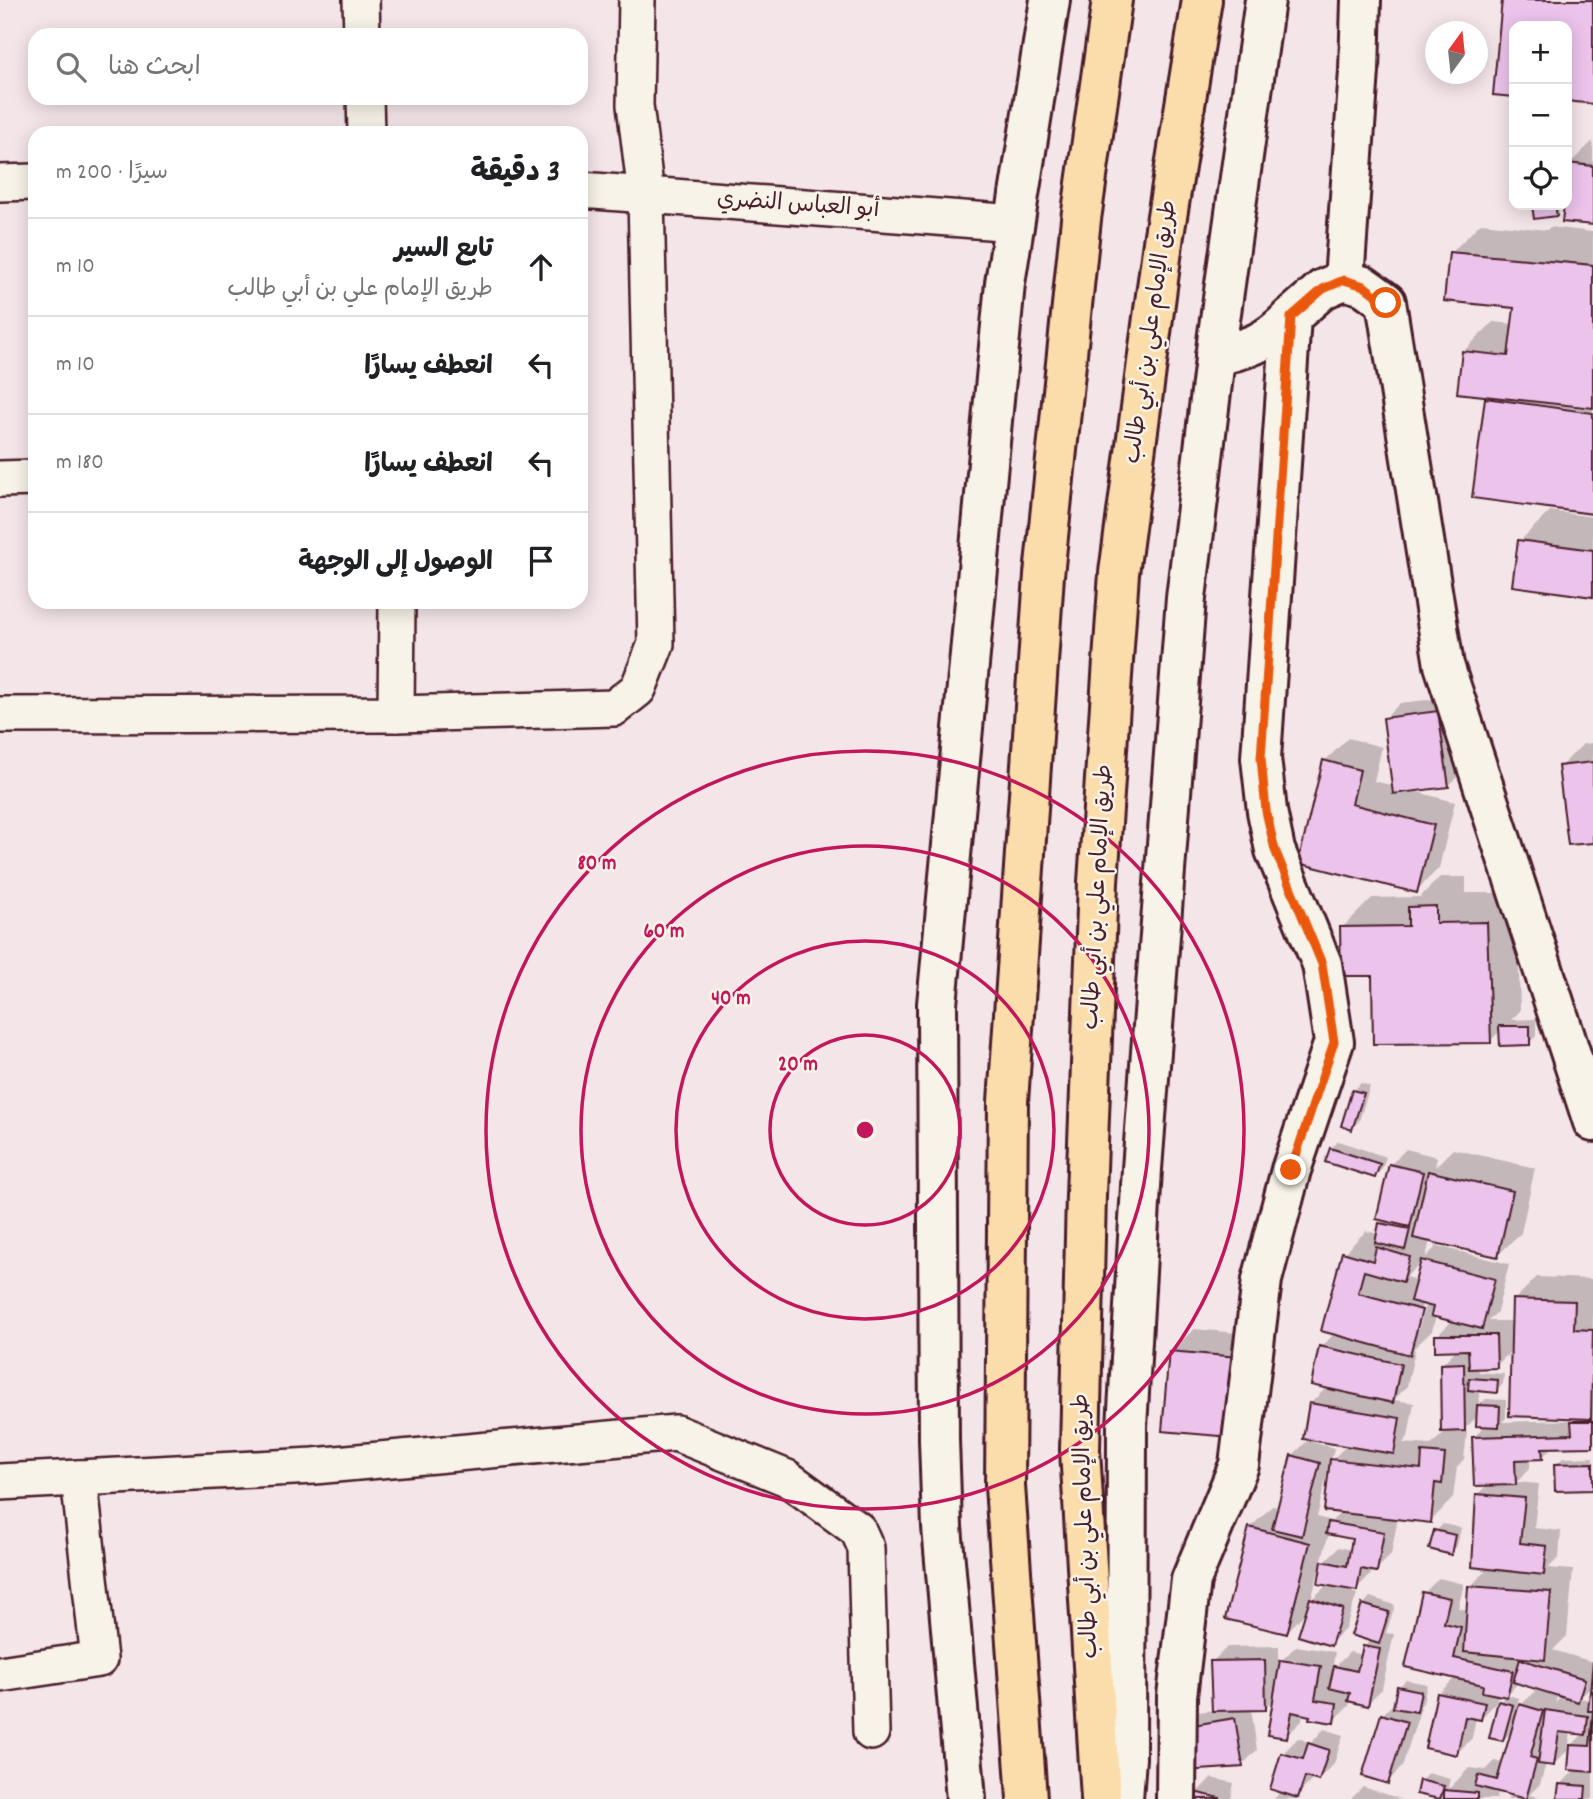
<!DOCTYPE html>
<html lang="ar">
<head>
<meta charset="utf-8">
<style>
  :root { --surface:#fff; --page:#f2f2f2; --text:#202124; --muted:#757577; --line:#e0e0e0 }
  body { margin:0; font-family:Dekko,"Playpen Sans Arabic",sans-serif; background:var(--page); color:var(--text); direction:rtl }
  .controls { position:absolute; right:21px; top:21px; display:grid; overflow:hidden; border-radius:14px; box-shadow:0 4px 18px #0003 }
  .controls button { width:63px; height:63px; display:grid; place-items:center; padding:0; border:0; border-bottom:2px solid var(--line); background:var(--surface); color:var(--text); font:35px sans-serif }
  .compass { position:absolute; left:1425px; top:21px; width:63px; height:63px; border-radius:50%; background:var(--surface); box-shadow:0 4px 18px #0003; rotate:15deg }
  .stop { position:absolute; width:21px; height:21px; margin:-16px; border:5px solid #ea580c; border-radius:50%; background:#fff }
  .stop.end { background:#ea580c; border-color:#fff; box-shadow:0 2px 7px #0008 }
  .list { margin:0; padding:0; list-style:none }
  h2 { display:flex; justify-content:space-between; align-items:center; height:91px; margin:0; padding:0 28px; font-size:30px }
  h2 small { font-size:23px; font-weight:400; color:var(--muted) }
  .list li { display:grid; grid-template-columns:46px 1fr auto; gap:21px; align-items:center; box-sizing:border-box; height:98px; padding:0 28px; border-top:2px solid var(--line) }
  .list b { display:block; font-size:26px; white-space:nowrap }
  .list p { margin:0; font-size:23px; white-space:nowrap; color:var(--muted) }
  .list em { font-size:23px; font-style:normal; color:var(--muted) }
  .icon { flex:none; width:38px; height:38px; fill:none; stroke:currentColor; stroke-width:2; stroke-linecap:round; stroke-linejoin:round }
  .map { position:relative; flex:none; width:1593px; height:1799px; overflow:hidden; direction:ltr }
  .search { position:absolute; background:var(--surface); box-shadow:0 4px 18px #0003; left:28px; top:28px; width:560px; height:77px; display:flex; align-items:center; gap:18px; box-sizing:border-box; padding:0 24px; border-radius:21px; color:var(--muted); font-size:26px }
  .panel { position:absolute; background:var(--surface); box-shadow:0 4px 18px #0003; left:28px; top:126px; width:560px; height:483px; border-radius:21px; direction:rtl }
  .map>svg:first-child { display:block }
  .shadow { fill:#0003; fill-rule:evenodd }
  .building { fill:#ecc3eb; stroke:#4a1f2b; stroke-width:2 }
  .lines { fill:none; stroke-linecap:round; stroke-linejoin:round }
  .minor-casing { stroke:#4a1f2b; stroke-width:40 }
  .tertiary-casing { stroke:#4a1f2b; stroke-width:44 }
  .secondary-casing { stroke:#4a1f2b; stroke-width:44 }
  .primary-casing { stroke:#4a1f2b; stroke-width:44 }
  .minor { stroke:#f7f3e8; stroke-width:35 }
  .tertiary { stroke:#f7f3e8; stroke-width:38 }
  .secondary { stroke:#f7f3e8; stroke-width:38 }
  .primary { stroke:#fbddab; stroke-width:38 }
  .route { stroke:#ea580c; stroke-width:9 }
  .ring { fill:none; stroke:#c2185b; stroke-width:3.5 }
  .labels { text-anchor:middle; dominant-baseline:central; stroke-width:5; stroke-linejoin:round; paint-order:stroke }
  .street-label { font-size:23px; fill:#4a1f2b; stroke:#f7f3e8 }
  .centre { fill:#c2185b; stroke:#f7f3e8; stroke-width:3.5 }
  .ring-label { font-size:21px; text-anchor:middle; font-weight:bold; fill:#c2185b; stroke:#f7f3e8; stroke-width:5; stroke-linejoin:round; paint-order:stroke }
</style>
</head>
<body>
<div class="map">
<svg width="1593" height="1799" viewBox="0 0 1593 1799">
  <rect width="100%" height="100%" fill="#f4e5e9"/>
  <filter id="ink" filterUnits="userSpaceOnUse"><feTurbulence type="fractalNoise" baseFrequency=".0143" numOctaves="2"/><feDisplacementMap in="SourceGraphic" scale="14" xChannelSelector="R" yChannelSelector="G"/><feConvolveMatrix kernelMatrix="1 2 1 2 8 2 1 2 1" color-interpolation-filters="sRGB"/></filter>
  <g filter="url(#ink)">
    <g class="shadow">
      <polygon points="1503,0 1593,0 1593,102 1567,100 1567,26 1514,26 1514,95 1495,93"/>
      <polygon points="1593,141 1593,223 1564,220 1569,164"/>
      <polygon points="1534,205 1563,205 1563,207 1556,215 1536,218"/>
      <polygon points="1481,223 1547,230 1550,227 1593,232 1593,512 1487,399 1491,395 1463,352 1493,322 1514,324 1516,306 1451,253"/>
      <polygon points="1550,511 1593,517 1593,596 1520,541"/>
      <polygon points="1453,697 1463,771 1448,786 1410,790 1455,802 1439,868 1416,891 1300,862 1325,761 1348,738 1382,747 1374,781 1394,786 1385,718 1400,703"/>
      <polygon points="1593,743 1593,841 1560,767 1583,744"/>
      <polygon points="1440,877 1466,877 1466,893 1517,893 1520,1011 1511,1020 1536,1019 1536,1036 1529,1043 1501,1030 1490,1041 1373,974 1342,928 1372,898 1420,897"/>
      <polygon points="1361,1083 1370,1086 1359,1121 1352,1128 1343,1125 1354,1090"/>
      <polygon points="1338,1141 1386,1157 1382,1169 1375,1176 1331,1148"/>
      <path d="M1406,1149L1437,1157L1435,1167L1453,1149L1535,1168L1521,1233L1498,1255L1430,1240L1426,1257L1437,1246L1509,1264L1497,1312L1488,1321H1513L1514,1300L1537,1277L1593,1279V1445L1553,1446L1542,1458H1530V1468L1517,1482L1539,1484L1534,1528L1561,1531L1559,1558L1548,1568L1573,1570L1567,1636L1553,1650L1593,1662V1799H1559L1560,1785L1576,1769L1572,1746L1553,1765L1546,1764L1540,1784L1529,1795L1547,1799H1507L1511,1795L1498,1791L1497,1799H1431L1433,1797L1421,1781L1428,1773L1450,1779L1447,1791L1469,1768L1486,1770L1495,1761L1504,1764L1514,1729L1503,1740L1500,1702L1506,1695L1498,1694L1496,1703L1481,1718L1476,1717L1472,1738L1457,1753L1438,1694L1456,1677L1424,1593L1439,1578L1464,1584L1458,1608L1468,1610L1470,1587L1489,1567L1478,1494L1488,1484L1474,1437L1487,1424L1478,1416L1462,1431L1467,1432L1464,1459L1457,1467L1453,1498L1431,1521L1398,1517L1391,1555L1376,1570H1372L1371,1574L1356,1589L1340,1586L1339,1588L1357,1594L1345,1629L1330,1644L1308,1610L1286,1633L1250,1528L1273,1505L1280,1507L1292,1456L1307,1441L1334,1448L1331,1461L1347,1445L1310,1404L1327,1387L1321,1347L1335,1333L1344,1253L1366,1231L1379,1234L1381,1224L1385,1219L1378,1217L1391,1164ZM1420,1214L1418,1223L1413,1222ZM1422,1261L1417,1280L1406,1277ZM1423,1301L1426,1302L1419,1329H1415ZM1436,1315L1453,1320L1437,1336L1457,1349L1441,1365L1447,1430L1431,1445L1403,1443L1408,1437L1414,1403L1394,1400L1407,1386L1415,1350L1413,1349L1432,1331ZM1512,1350L1578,1417L1575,1420L1502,1422L1506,1418V1400L1486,1399L1479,1405V1390L1496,1391L1503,1384L1504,1374L1479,1372L1478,1367L1496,1366ZM1328,1470L1331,1471L1342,1511L1332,1521L1317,1517ZM1329,1533L1354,1538L1352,1550L1339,1547L1323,1563L1328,1584L1311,1600ZM1519,1682L1538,1688L1516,1710L1519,1698L1507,1695ZM1593,1684L1591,1700L1579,1698ZM1558,1694L1563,1695L1555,1703ZM1571,1732L1584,1733L1568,1749Z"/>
      <polygon points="1194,1329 1260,1335 1253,1412 1171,1351"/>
      <polygon points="1593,1457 1593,1488 1556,1465 1563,1458"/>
      <polygon points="1443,1524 1461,1528 1457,1546 1450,1553 1436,1531"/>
      <polygon points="1370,1597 1395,1605 1386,1633 1394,1634 1382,1689 1367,1704 1350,1700 1349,1706 1333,1721 1303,1713 1302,1721 1286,1736 1275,1698 1265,1708 1251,1708 1257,1750 1242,1765 1183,1727 1198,1712 1214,1710 1212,1662 1227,1647 1279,1646 1279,1663 1296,1646 1335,1652 1332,1670 1350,1652 1362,1655 1364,1647 1371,1640 1363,1605"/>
      <polygon points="1406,1680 1427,1684 1423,1703 1419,1707 1421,1707 1402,1767 1387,1782 1382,1715 1396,1701 1399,1687"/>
      <polygon points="1324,1729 1343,1735 1334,1764 1319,1779 1314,1778 1296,1797 1301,1799 1274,1799 1282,1791 1272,1788 1283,1753 1298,1738 1311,1743"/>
      <polygon points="1211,1778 1234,1783 1231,1799 1195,1799 1196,1793"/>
      <polygon points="1363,1787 1401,1799 1351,1799"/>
    </g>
    <g class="building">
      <polygon points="1502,0 1593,0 1593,104 1567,101 1567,26 1514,26 1514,97 1493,95"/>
      <polygon points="1567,163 1593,166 1593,225 1562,222 1564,205 1567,205"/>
      <polygon points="1532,205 1555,205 1557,216 1534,219"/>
      <polygon points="1449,252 1593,265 1593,408 1457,393 1462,351 1508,356 1514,308 1444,301"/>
      <polygon points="1485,398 1593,413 1593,514 1472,498"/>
      <polygon points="1518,540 1593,550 1593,597 1512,586"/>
      <polygon points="1438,711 1449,787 1393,794 1383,718"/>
      <polygon points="1323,760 1360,770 1352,804 1434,825 1417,893 1298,863"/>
      <polygon points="1593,762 1593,843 1568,845 1558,766"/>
      <polygon points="1436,906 1436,923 1487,922 1491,1043 1373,1044 1372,976 1341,976 1340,927 1408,926 1408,907"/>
      <polygon points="1499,1026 1530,1026 1530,1045 1500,1046"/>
      <polygon points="1352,1090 1364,1093 1352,1130 1341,1126"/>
      <polygon points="1330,1148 1380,1164 1375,1178 1325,1162"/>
      <polygon points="1389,1164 1423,1172 1410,1227 1376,1219"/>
      <polygon points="1428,1171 1513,1191 1498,1257 1413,1238"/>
      <polygon points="1379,1223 1410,1229 1405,1250 1375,1243"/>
      <polygon points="1376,1247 1410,1257 1403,1282 1364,1271 1358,1293 1422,1310 1410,1355 1321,1331 1342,1252 1373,1261"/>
      <polygon points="1421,1260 1495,1279 1482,1329 1431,1316 1433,1307 1410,1301"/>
      <polygon points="1512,1299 1575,1301 1574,1329 1593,1330 1591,1419 1509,1416"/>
      <polygon points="1435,1335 1496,1335 1497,1368 1469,1369 1468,1350 1435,1351"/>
      <polygon points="1319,1346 1401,1364 1393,1403 1311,1385"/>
      <polygon points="1169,1351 1238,1357 1231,1437 1162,1431"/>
      <polygon points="1464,1363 1465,1431 1441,1432 1440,1364"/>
      <polygon points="1469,1378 1498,1380 1497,1393 1468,1390"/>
      <polygon points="1309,1403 1400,1418 1394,1454 1303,1439"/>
      <polygon points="1477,1405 1500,1406 1499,1427 1476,1426"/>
      <polygon points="1571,1421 1593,1421 1593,1447 1542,1448 1543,1459 1515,1460 1516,1485 1474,1486 1472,1437 1572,1434"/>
      <polygon points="1422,1452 1445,1454 1442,1484 1435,1483 1431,1523 1324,1511 1330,1459 1421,1469"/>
      <polygon points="1291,1455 1320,1463 1302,1536 1272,1529"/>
      <polygon points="1593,1463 1593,1490 1555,1491 1554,1464"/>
      <polygon points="1476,1494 1525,1498 1520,1543 1547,1546 1544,1575 1472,1567"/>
      <polygon points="1328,1522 1384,1532 1377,1572 1361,1569 1357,1591 1318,1584 1322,1561 1347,1566 1352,1539 1326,1534"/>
      <polygon points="1249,1527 1310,1543 1287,1634 1225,1619"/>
      <polygon points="1434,1530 1455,1535 1451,1555 1429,1549"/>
      <polygon points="1468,1586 1551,1592 1545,1660 1464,1652"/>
      <polygon points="1422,1592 1450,1598 1444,1623 1461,1627 1454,1658 1513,1671 1507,1697 1482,1692 1483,1685 1405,1667"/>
      <polygon points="1310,1598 1343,1609 1331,1646 1298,1636"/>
      <polygon points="1362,1604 1389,1612 1379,1644 1351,1635"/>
      <polygon points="1363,1646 1380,1649 1368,1706 1348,1701 1350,1693 1329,1688 1334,1666 1357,1671"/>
      <polygon points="1520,1659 1585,1679 1578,1702 1513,1682"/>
      <polygon points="1265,1660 1266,1710 1212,1711 1210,1661"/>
      <polygon points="1280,1660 1321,1666 1315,1700 1337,1703 1334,1723 1309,1719 1310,1716 1292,1712 1287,1738 1267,1735"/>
      <polygon points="1593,1661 1593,1772 1568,1770 1570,1745 1590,1746 1593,1711 1588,1711"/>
      <polygon points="1397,1686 1421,1691 1417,1712 1393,1708"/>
      <polygon points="1437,1693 1485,1703 1481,1720 1465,1717 1457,1755 1425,1748"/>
      <polygon points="1498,1701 1513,1705 1503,1741 1489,1738"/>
      <polygon points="1519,1704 1543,1711 1530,1757 1537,1759 1526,1799 1475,1786 1478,1775 1497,1780"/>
      <polygon points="1545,1710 1588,1716 1586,1735 1559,1732 1554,1766 1538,1764"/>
      <polygon points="1381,1714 1407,1722 1388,1784 1362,1776"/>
      <polygon points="1235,1718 1243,1767 1185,1771 1181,1727"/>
      <polygon points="1308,1743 1329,1750 1319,1781 1305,1777 1298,1798 1270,1789 1281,1753 1303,1759"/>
      <polygon points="1419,1780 1444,1786 1440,1799 1416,1794"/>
      <polygon points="1559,1784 1586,1786 1585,1799 1557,1799"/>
      <polygon points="1444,1790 1478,1793 1478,1799 1444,1799"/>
      <polygon points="1194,1792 1220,1798 1220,1799 1193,1799"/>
    </g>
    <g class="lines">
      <g class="minor-casing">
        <g id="minor">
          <polyline points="361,0 362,35"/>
          <polyline points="365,98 366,133"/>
          <polyline points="0,183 35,182"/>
          <polyline points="581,190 1015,223"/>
          <polyline points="0,479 35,478"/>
          <polyline points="396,714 614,708 638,689 656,644 646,195 635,105 637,0"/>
          <polyline points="0,715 396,714 397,602"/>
          <polyline points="0,1482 314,1466 676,1433 787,1478 858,1530 866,1548 871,1732"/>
          <polyline points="0,1674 99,1659 79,1478"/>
        </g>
      </g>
      <g class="tertiary-casing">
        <g id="tertiary">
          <polyline points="1344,280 1364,286 1386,302 1444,665 1593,1122"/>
          <polyline points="1344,280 1359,71 1361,0"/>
          <path d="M1215,356C1249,348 1267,343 1291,317"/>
          <polyline points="1176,1799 1177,1696 1191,1580 1239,1465 1262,1280 1291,1170 1334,1042 1322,964 1275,850 1267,811 1261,758 1291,317 1323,289 1344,280"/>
        </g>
      </g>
      <g class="secondary-casing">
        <g id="secondary">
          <polyline points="966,1799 942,1527 939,1440 937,1004 1005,283 1050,0"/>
          <polyline points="1123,1799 1126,1758 1127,1427 1142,1169 1186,598 1218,334 1265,0"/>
        </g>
      </g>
      <g class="primary-casing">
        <g id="primary">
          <polyline points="1027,1799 1005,1486 1008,1102 1044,575 1081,219 1112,0"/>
          <polyline points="1101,1799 1080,1450 1086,1195 1098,882 1119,573 1164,235 1202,0"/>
        </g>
      </g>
      <use href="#minor" class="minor"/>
      <use href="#tertiary" class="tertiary"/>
      <use href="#secondary" class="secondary"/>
      <use href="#primary" class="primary"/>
    </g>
  </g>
  <g class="lines" filter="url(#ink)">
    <polyline class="route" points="1291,1170 1334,1042 1322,964 1275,850 1266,811 1261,758 1291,317 1323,289 1344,280 1364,286 1386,303"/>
  </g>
  <g class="ring">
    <circle cx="865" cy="1130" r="95"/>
    <circle cx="865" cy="1130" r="189"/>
    <circle cx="865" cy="1130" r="284"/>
    <circle cx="865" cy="1130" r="379"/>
  </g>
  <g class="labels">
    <g class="street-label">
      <text transform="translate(798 206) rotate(4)">أبو العباس النضري</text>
      <text transform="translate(1152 332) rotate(-82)">طريق الإمام علي بن أبي طالب</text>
      <text transform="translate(1099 897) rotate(-87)">طريق الإمام علي بن أبي طالب</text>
      <text transform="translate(1087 1526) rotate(-92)">طريق الإمام علي بن أبي طالب</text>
    </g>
  </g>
  <circle cx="865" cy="1130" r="10" class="centre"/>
  <g class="ring-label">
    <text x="597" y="869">80 m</text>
    <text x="664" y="937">60 m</text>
    <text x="731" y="1004">40 m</text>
    <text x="798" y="1070">20 m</text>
  </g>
</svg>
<div class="controls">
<button>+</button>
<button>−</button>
<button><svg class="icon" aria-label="locate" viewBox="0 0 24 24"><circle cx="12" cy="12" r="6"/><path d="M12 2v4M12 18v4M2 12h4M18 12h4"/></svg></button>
</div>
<svg class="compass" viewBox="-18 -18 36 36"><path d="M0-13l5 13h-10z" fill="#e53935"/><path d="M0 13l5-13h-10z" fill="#757577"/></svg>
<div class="stop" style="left:1386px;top:303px"></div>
<div class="stop end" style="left:1291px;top:1170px"></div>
<div class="search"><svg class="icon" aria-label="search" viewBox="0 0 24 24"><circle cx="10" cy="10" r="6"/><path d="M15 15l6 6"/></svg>ابحث هنا</div>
<section class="panel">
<h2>3 دقيقة<small>سيرًا · 200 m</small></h2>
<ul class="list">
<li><svg class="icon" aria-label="ahead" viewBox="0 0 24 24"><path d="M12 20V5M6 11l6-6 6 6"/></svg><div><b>تابع السير</b><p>طريق الإمام علي بن أبي طالب</p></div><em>10 m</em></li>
<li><svg class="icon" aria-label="left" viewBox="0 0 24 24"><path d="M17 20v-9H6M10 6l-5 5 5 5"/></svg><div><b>انعطف يسارًا</b></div><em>10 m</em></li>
<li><svg class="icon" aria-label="left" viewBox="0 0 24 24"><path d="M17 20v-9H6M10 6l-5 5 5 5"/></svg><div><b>انعطف يسارًا</b></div><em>180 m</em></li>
<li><svg class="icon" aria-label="arrive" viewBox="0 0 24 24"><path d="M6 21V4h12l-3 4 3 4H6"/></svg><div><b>الوصول إلى الوجهة</b></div></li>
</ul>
</section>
</div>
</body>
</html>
